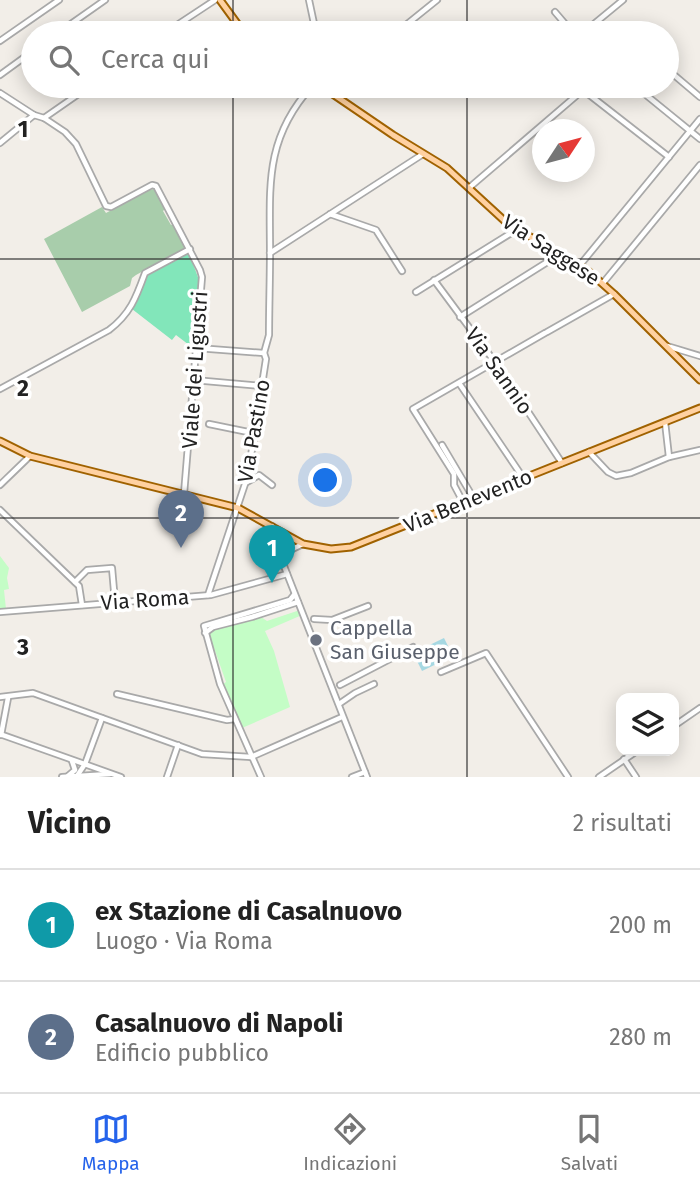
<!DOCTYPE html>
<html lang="it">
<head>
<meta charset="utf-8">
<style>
  :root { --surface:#fff; --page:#f2f2f2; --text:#222; --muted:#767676; --line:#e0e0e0; --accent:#2563eb }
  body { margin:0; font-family:"Fira Sans",sans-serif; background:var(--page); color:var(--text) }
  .controls { position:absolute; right:21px; bottom:21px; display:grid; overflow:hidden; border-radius:14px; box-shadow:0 4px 18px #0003 }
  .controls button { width:63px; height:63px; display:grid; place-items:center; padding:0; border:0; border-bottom:2px solid var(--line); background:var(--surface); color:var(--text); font:35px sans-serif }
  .compass { position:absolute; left:532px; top:119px; width:63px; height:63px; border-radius:50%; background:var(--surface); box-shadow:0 4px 18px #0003; rotate:54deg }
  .you { position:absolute; left:326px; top:481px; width:24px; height:24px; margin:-18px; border:5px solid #fff; border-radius:50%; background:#1a73e8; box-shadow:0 0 0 10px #1a73e833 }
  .badge { display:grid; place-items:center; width:46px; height:46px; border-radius:50%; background:var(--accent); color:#fff; font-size:23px; font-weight:700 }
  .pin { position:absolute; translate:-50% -58px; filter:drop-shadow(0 2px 4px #0008) }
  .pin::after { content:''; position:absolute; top:37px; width:24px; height:21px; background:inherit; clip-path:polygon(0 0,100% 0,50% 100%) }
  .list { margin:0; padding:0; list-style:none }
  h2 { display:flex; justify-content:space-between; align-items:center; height:91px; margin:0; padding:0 28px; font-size:30px }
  h2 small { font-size:23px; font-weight:400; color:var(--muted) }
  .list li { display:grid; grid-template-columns:46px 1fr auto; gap:21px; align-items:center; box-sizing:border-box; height:112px; padding:0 28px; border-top:2px solid var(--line) }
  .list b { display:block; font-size:26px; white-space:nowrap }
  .list p { margin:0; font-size:23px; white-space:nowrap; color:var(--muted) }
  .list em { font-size:23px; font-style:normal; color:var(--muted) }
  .icon { flex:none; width:38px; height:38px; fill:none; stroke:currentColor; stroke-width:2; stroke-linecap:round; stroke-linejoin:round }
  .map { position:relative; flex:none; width:700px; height:777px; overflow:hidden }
  .search { position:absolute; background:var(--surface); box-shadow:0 4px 18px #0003; left:21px; right:21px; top:21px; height:77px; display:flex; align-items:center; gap:18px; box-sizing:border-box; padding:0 24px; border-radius:38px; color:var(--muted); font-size:26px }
  .sheet { height:315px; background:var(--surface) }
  nav { display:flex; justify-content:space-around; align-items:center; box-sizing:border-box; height:98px; border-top:2px solid var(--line); background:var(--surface); font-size:19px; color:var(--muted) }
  nav a { display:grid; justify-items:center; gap:4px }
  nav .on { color:var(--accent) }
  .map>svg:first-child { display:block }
  .cemetery { fill:#a8cdab }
  .park { fill:#c4fdc6 }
  .pitch { fill:#82e6ba }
  .water { fill:#a6d8e2 }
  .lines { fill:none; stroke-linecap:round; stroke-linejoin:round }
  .minor-casing { stroke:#a9a9a9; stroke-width:8 }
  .major-casing { stroke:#a06200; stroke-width:9 }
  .minor { stroke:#fff; stroke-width:4.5 }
  .major { stroke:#ffd1a1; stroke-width:5 }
  .grid { fill:none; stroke:#222; stroke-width:2; stroke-opacity:0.55 }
  .worship-dot { fill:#6b7280; stroke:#fff; stroke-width:2.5 }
  .labels { text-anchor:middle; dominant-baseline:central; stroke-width:7; stroke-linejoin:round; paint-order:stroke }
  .street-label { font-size:21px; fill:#222; stroke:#fff }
  .worship-label { font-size:21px; fill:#5b616d; stroke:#fff; text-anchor:start }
  .grid-label { font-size:23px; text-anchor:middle; font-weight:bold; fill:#222; stroke:#fff; stroke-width:7; stroke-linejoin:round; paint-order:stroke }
</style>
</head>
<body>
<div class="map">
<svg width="700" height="777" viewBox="0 0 700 777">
  <rect width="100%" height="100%" fill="#f2eee8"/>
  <polygon class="cemetery" points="155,189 165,209 163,211 171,225 174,224 185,248 136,275 132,278 130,286 82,312 44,239 102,207 106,213 149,190"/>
  <g class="park">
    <polygon points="0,556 9,568 7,578 9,589 4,590 6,609 0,609"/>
    <polygon points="300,610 302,615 265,631 274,651 290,707 242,728 223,684 226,682 214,648 211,649 208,635 210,630 261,617 267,621"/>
  </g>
  <polygon class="pitch" points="189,253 199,280 193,348 176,335 172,340 132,309 146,275"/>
  <polygon class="water" points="444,638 453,656 422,671 413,653"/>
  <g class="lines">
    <g class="minor-casing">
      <g id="minor">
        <polyline points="309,0 316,33"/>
        <polyline points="555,12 573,33"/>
        <polyline points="58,33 105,0"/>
        <polyline points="165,33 215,0"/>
        <polyline points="396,33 437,0"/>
        <polyline points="583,33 623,0"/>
        <polyline points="0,41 59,0"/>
        <polyline points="667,69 700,97"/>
        <polyline points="0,75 33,51"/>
        <polyline points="578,86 669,157"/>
        <polyline points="635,86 700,139"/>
        <polyline points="0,93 34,115 44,118 65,132 76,144 106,206 111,207 152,185 156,186 200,270 202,277 184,494"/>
        <polyline points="44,118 90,86"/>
        <polyline points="0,143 34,115"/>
        <polyline points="470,187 576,96 584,86"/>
        <polyline points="330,214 376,230 402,271"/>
        <polyline points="270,253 423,154"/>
        <polyline points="580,265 700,119"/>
        <polyline points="434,280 497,365 562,463"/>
        <polyline points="603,283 700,165"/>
        <polyline points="416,292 516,230"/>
        <polyline points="460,317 560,254"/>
        <polyline points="547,332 614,294"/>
        <polyline points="667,346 700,356"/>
        <polyline points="197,348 264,353"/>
        <polyline points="194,380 262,386"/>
        <polyline points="459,383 524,479"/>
        <path d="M0,389L109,330C130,314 136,298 145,273L190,249"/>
        <polyline points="665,422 669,457"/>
        <polyline points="209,424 253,433"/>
        <polyline points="442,445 474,499"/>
        <polyline points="589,452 608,472 616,476 631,473 669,457 700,450"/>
        <polyline points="247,482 259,475 272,485"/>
        <polyline points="0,485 30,456"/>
        <polyline points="463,502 454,485 454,474 413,409 545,333"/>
        <polyline points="0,510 79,586 82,605"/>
        <polyline points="272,526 271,533 367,777"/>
        <polyline points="279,555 303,544"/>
        <polyline points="75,582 87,570 112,568 115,602"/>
        <path d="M208,595L248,475L266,359L264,353L269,335C269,308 270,280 270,253C270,186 264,139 312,86"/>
        <polyline points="0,612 211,595 287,574"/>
        <polyline points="314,619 332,620 368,606"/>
        <polyline points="205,633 213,627 252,617 298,602"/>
        <polyline points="441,672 486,653 568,777"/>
        <polyline points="340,685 413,647"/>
        <polyline points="117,694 227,720 235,719"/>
        <polyline points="0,697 33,693 202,754 251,757"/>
        <polyline points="339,704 355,693 374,684"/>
        <polyline points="674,726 700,708"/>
        <polyline points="0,734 121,777"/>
        <polyline points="1,735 8,698"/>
        <polyline points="251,757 342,717"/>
        <polyline points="624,759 636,777"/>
        <polyline points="68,776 75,770 72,761"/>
        <polyline points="77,776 85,764 102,718"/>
        <polyline points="62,777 110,774"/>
        <polyline points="167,777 178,745"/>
        <polyline points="261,777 220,684 204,626 290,600 294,595"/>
        <polyline points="352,777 365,772"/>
        <polyline points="599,777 637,751"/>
      </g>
    </g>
    <g class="major-casing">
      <g id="major">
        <polyline points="220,0 244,33"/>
        <polyline points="321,86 393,135 447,168 508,224 587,270 614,294 700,380"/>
        <polyline points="0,441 30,456 238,508 303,544 331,549 351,547 700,408"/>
      </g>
    </g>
    <use href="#minor" class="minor"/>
    <use href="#major" class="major"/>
  </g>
  <path class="grid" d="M233,0V33M467,0V33M233,86V777M467,86V777M0,259H700M0,518H700"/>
  <circle class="worship-dot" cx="316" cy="640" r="7"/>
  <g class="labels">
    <g class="street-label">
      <text transform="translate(551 250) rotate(33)">Via Saggese</text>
      <text transform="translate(195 370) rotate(-86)">Viale dei Ligustri</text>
      <text transform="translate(499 371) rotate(55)">Via Sannio</text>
      <text transform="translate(254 431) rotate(-80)">Via Pastino</text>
      <text transform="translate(468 501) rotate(-22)">Via Benevento</text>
      <text transform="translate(145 600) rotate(-4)">Via Roma</text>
    </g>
    <g class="worship-label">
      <text x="330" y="628">Cappella<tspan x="330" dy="24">San Giuseppe</tspan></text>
    </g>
  </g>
  <g class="grid-label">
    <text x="23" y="137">1</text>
    <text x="23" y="396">2</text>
    <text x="23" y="655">3</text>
  </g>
</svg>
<div class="controls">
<button><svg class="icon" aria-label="layers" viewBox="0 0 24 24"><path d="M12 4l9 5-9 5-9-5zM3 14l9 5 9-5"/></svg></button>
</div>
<svg class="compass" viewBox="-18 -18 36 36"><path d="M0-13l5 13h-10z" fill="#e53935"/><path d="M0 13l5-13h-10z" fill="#767676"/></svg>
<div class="you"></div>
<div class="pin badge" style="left:272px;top:583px;background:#0f9aa8">1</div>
<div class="pin badge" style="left:181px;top:548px;background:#5c6f8a">2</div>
<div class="search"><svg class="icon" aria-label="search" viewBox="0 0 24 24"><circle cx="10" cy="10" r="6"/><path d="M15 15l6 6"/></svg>Cerca qui</div>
</div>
<section class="sheet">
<h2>Vicino<small>2 risultati</small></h2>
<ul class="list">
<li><span class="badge" style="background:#0f9aa8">1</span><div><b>ex Stazione di Casalnuovo</b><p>Luogo · Via Roma</p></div><em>200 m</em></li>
<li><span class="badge" style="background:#5c6f8a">2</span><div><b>Casalnuovo di Napoli</b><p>Edificio pubblico</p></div><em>280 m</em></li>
</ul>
</section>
<nav>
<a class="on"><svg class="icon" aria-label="map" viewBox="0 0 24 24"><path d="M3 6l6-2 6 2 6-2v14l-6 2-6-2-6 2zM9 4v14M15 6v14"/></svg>Mappa</a>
<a><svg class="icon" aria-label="directions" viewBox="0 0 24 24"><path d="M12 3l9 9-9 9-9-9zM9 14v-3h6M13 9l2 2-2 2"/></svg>Indicazioni</a>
<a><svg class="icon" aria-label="saved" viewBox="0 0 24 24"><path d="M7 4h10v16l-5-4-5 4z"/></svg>Salvati</a>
</nav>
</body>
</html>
